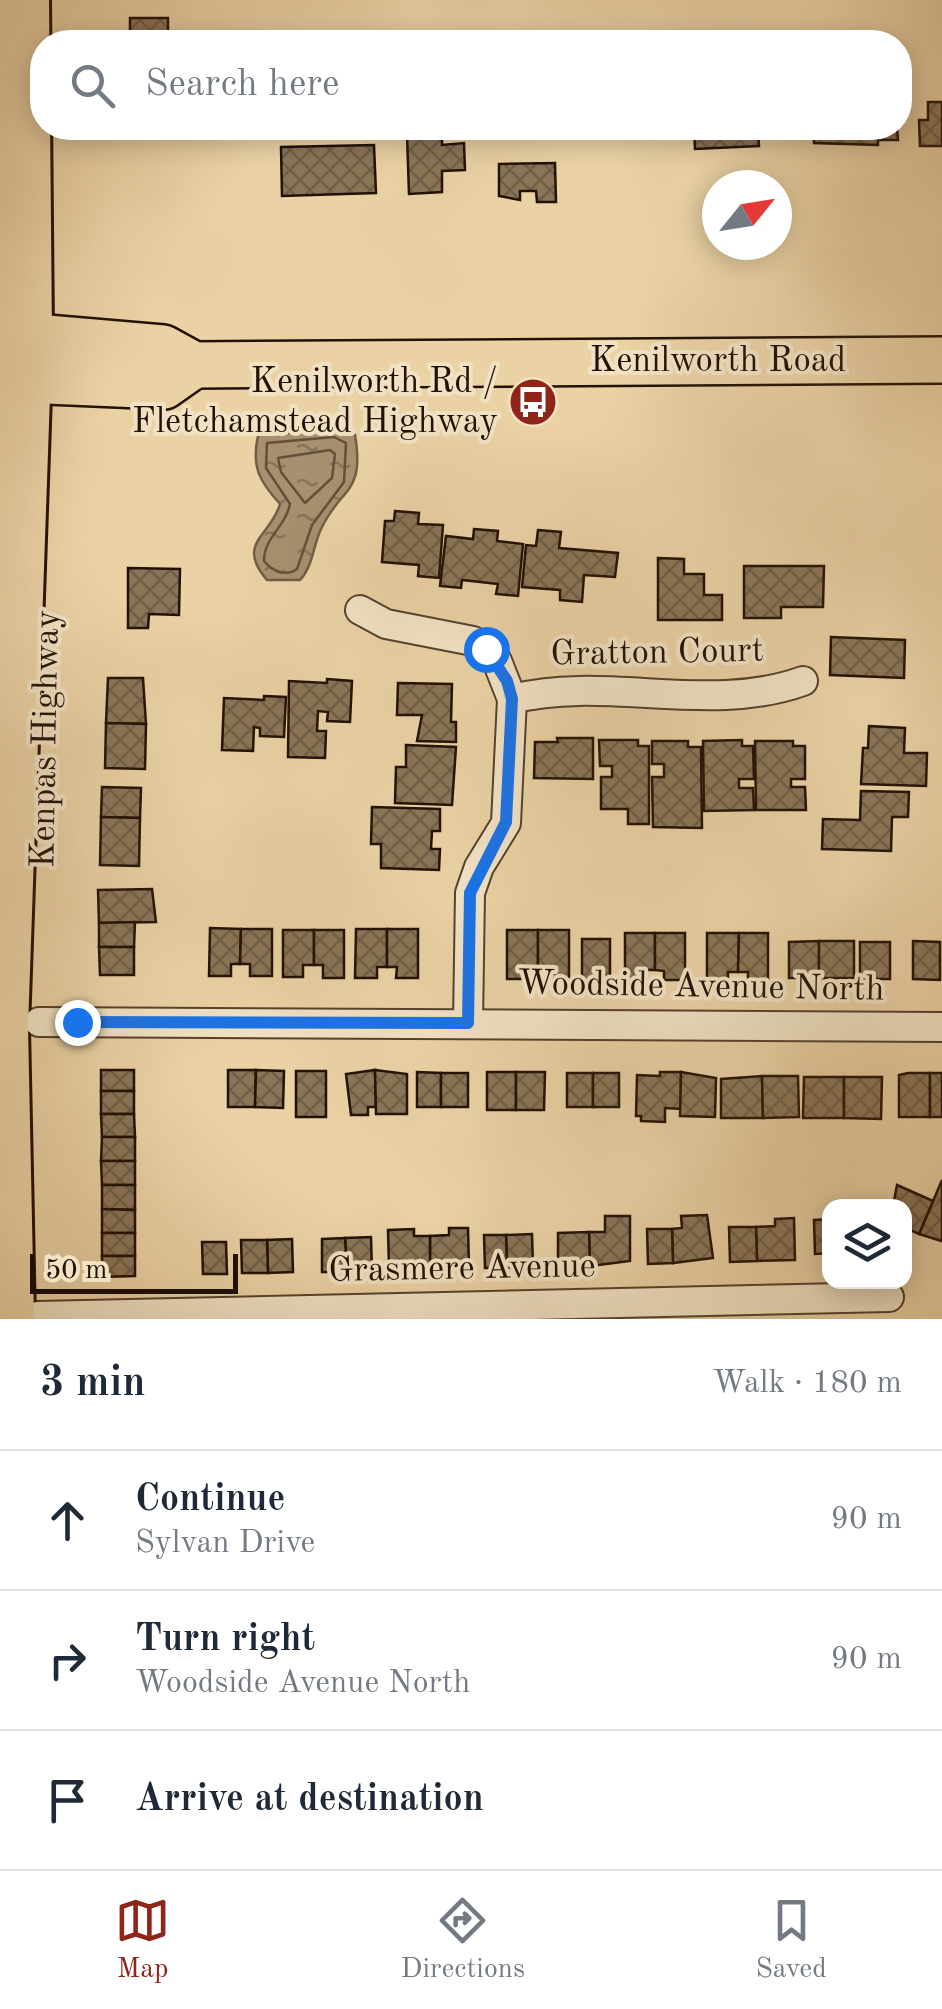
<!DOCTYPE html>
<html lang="en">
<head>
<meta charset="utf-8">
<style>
  :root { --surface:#fff; --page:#f2f2f3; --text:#1f2937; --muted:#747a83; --line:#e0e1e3; --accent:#8f2418 }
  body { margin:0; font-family:"Old Standard TT",serif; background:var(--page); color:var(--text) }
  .controls { position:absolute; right:30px; bottom:30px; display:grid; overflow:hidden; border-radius:20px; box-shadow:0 5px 25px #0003 }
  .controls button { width:90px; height:90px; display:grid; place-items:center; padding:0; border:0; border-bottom:2px solid var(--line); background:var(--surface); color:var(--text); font:50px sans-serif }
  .compass { position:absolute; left:702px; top:170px; width:90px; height:90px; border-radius:50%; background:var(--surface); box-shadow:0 5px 25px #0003; rotate:60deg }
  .scale { position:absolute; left:30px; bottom:25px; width:208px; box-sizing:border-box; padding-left:10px; border:5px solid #231105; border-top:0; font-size:28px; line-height:35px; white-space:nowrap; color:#231105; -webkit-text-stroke:8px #f1e2c4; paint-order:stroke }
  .stop { position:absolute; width:30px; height:30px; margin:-22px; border:8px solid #1a73e8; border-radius:50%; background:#fff }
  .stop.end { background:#1a73e8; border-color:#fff; box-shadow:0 2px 10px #0008 }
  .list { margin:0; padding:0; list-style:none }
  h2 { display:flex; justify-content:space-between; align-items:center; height:130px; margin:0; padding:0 40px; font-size:42px }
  h2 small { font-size:32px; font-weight:400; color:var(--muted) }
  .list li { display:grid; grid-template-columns:65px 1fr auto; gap:30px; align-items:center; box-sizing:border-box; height:140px; padding:0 40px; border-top:2px solid var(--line) }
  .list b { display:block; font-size:38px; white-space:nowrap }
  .list p { margin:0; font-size:32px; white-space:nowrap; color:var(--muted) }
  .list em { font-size:32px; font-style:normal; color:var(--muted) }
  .icon { flex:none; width:55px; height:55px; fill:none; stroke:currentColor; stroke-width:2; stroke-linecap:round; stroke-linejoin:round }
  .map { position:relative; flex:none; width:942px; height:1319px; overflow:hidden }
  .search { position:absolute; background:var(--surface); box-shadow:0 5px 25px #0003; left:30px; right:30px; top:30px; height:110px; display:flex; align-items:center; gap:25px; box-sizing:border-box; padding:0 35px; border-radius:40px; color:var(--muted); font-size:38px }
  .sheet { height:550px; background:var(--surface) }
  nav { display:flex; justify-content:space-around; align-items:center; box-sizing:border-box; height:140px; border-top:2px solid var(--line); background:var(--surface); font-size:28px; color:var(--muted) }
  nav a { display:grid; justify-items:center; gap:5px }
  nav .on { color:var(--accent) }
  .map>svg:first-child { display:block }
  .water { fill:url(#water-ripples); stroke:#725d45; stroke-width:2.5 }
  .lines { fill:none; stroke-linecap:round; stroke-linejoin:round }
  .shore { stroke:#64503a; stroke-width:2.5 }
  .building { fill:url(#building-cross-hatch); stroke:#231105; stroke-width:2.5 }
  .street-casing { stroke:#55412d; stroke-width:32 }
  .primary-casing { stroke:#231105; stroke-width:50 }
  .highway-casing { stroke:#231105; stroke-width:58 }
  .street { stroke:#f1e2c4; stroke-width:28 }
  .primary { stroke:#ead2a5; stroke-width:45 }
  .highway { stroke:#ead2a5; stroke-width:52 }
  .route { stroke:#1a73e8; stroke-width:12 }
  .labels { text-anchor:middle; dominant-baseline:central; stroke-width:8; stroke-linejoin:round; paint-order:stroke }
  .street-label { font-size:35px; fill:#231105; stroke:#f1e2c4 }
  .poi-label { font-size:35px; fill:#231105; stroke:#f1e2c4; text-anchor:end }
</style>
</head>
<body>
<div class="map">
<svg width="942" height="1319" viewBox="0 0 942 1319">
  <defs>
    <pattern id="water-ripples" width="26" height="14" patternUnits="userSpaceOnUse" patternTransform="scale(2.5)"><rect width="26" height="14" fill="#a6906f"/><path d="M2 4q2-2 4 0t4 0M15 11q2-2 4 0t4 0" fill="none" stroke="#877459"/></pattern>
    <pattern id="building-cross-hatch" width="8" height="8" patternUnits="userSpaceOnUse" patternTransform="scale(2.5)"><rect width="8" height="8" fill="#8a7558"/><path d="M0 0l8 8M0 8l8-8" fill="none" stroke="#705f47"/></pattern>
  </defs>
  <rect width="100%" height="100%" fill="#ead2a5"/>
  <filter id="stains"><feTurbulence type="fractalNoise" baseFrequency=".002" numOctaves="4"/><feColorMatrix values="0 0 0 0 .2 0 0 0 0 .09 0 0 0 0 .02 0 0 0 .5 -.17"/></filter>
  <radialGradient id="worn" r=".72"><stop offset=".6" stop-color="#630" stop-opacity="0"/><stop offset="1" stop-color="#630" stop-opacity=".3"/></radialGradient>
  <path class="water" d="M335,427L355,435C365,495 341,486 321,529C313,546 313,566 300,580H267C235,543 271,536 280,504C260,482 251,467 258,436L265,430L289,433Z"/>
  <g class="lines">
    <g class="shore">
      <path d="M334,437L346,443L344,482L312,525L297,569C286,577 272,571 264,561C264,537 285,528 290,504L266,468L267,443Z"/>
      <polygon points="330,450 335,454 332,478 305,503 281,472 278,458"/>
    </g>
  </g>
  <g class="building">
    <rect x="130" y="18" width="38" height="24"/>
    <polygon points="928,102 942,102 942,146 920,146 919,120 928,120"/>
    <polygon points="694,128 758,128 759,146 695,149"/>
    <polygon points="814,128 897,128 898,140 878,140 878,145 814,143"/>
    <polygon points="442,133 442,145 464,143 465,170 442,171 442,192 409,194 407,135"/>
    <polygon points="374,145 376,193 282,196 281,147"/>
    <polygon points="555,163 556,202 537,202 536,191 520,191 520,200 499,196 499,164"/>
    <polygon points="395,511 419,513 418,524 443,525 439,578 418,576 419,565 382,562 385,521 394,521"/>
    <polygon points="474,529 498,531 497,541 523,544 518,596 496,594 498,584 462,580 461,588 440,586 446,536 473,539"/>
    <polygon points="538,530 561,532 559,548 618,553 615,577 584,575 582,602 560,600 560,590 522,587 526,545 536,546"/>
    <polygon points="658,558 684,559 684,574 704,574 704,595 722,595 722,620 658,620"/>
    <polygon points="744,566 824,566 823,607 781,607 781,618 744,618"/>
    <polygon points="128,568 180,569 179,615 149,614 148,628 128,628"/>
    <polygon points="831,637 905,640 904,678 830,675"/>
    <polygon points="108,678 143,678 146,724 106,723"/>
    <polygon points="327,679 352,681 350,722 327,721 328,712 318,711 317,731 326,731 325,758 288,757 289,681 327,683"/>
    <polygon points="398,683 452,684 451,722 456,722 456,742 417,741 422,715 397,715"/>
    <polygon points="264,696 286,697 284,737 260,736 260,728 254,727 253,751 222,750 224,698 264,700"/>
    <polygon points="106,723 146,724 145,769 105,768"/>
    <polygon points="869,726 905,728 904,753 927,753 926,786 861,784 863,748 868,748"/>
    <polygon points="557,738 593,738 593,779 534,778 535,742 558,742"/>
    <polygon points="599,740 638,740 638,746 649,746 649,824 628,824 628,809 601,809 601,777 612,777 612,766 600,766"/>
    <polygon points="742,740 742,746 753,746 754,779 739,779 739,788 753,788 754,810 704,811 703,741"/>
    <polygon points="652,741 688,741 688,747 701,747 702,828 653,827 652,777 664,777 664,764 652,764"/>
    <polygon points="755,741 793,741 793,746 805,746 805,779 791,779 791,787 805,787 806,810 756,810"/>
    <polygon points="406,745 456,747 452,805 395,803 396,767 406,767"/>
    <polygon points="102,787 141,788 140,818 101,817"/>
    <polygon points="861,791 909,792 908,817 892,817 891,851 822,849 823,819 860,820"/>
    <polygon points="372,807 440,809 440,831 432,831 431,849 440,849 439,870 381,868 381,844 371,844"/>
    <polygon points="101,817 140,818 139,866 100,865"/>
    <polygon points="152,889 156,922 99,923 98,890"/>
    <polygon points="135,922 134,947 99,947 99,923"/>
    <polygon points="210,928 241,929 240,964 231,964 231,976 209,976"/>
    <polygon points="241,929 272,929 272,976 250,976 250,964 240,964"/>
    <polygon points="356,929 387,929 387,967 377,967 377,978 355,978"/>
    <polygon points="387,929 418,929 418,978 396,978 397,967 387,967"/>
    <polygon points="283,930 314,930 314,965 303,965 303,977 283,977"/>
    <polygon points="314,930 344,930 344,978 323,978 323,965 314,965"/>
    <polygon points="507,930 538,930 538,967 529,967 529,979 507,979"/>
    <polygon points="538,930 569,930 569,979 547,979 547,967 538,967"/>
    <polygon points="625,933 655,933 655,970 646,970 646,980 625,980"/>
    <polygon points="655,933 685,933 685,980 664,980 664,971 655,970"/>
    <polygon points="707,933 739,933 738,972 728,972 728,980 707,980"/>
    <polygon points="739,933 768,933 768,980 748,980 748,972 738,972"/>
    <polygon points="582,939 610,939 610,978 582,979"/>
    <polygon points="819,941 819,978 789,978 789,942"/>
    <rect x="819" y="941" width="35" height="37"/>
    <polygon points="913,941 940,942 940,980 913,979"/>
    <rect x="860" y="942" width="30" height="37"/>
    <polygon points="99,947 134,947 134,975 100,975"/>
    <rect x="101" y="1070" width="33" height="21"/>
    <polygon points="228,1070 256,1070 255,1107 228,1107"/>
    <polygon points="256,1070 284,1071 283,1108 255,1107"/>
    <polygon points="375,1070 376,1107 368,1107 368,1115 351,1115 346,1074"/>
    <polygon points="375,1070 407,1074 407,1114 376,1114"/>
    <rect x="296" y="1071" width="30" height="46"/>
    <polygon points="417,1072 441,1073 441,1107 417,1107"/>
    <rect x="487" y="1072" width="29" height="38"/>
    <polygon points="516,1072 545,1072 544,1110 516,1110"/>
    <polygon points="660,1072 681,1072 681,1109 665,1108 665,1122 641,1121 641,1116 636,1116 637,1075 660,1076"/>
    <polygon points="681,1072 716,1078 715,1117 680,1116"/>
    <rect x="441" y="1073" width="27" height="34"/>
    <rect x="567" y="1073" width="26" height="34"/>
    <rect x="593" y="1073" width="26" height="34"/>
    <polygon points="908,1073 930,1073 930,1117 899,1117 899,1075"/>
    <rect x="930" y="1073" width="12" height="44"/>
    <polygon points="762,1076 763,1118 721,1118 721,1079"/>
    <polygon points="762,1076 798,1076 799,1117 763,1118"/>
    <polygon points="804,1077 844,1077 844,1118 803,1118"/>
    <polygon points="844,1077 882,1077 881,1119 844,1118"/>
    <rect x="101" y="1091" width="33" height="23"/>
    <polygon points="101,1114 134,1114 135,1137 102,1137"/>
    <polygon points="102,1137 135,1137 135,1161 101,1161"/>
    <polygon points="101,1161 135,1161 135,1185 102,1185"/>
    <polygon points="942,1180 942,1238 941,1241 919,1234"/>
    <polygon points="102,1185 135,1185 135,1210 102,1209"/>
    <polygon points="897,1185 933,1201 919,1234 904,1227 904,1206 893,1206"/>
    <polygon points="102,1209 135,1210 135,1233 102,1233"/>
    <polygon points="707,1215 713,1258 673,1263 672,1229 682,1228 681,1216"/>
    <polygon points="605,1216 630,1216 630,1261 590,1266 589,1232 605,1232"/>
    <polygon points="794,1218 795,1260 757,1261 756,1227 775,1226 775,1219"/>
    <polygon points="830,1219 830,1253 815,1254 814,1220"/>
    <polygon points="729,1227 756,1227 757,1261 730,1262"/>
    <polygon points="449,1228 468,1228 469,1266 430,1271 430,1236 449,1235"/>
    <polygon points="414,1229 414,1236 430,1236 430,1271 389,1267 388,1230"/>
    <polygon points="647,1229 672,1229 673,1263 648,1264"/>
    <polygon points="589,1232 590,1266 558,1267 558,1233"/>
    <rect x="102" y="1233" width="33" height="23"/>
    <polygon points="532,1234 533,1267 507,1268 506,1235"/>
    <polygon points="484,1235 506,1235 507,1268 485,1268"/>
    <polygon points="371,1237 372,1271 347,1272 345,1238"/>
    <polygon points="345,1238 347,1272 322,1272 322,1239"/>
    <polygon points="292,1239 293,1272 268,1273 267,1240"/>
    <polygon points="241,1240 267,1240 268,1273 242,1273"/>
    <polygon points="202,1242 226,1242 227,1274 203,1274"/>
    <polygon points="102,1256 135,1256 135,1276 102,1277"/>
  </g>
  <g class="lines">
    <g class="street-casing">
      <g id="street">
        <polyline points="360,610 386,624 473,641 497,661 512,699 506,823 479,867 470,893 468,1023"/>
        <path d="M512,699C607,675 709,715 803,681"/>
        <polyline points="39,1022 942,1027"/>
        <polyline points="38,1316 889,1297"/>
      </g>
    </g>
    <g class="primary-casing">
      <g id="primary">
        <polyline points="0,334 163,348 194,365 942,360"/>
        <polyline points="0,379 164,386 194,365"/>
      </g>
    </g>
    <g class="highway-casing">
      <polyline id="highway" points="8,1319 2,1027 26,337 23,0"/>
    </g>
    <use href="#street" class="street"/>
    <use href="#primary" class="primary"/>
    <use href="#highway" class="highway"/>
  </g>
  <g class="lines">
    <polyline class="route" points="77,1022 468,1023 470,893 506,822 512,699 507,681 486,649"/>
  </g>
  <defs>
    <g id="bus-disc" transform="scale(2.5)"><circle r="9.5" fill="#8f2418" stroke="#f1e2c4"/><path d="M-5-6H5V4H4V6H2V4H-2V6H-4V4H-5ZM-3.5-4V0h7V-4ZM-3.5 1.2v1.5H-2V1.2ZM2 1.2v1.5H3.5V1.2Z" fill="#fff"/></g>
  </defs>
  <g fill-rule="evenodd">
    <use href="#bus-disc" x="533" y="402"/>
  </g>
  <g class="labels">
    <g class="street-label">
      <text x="718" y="361">Kenilworth Road</text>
      <text transform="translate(657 653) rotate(-1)">Gratton Court</text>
      <text transform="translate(46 739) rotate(-89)">Kenpas Highway</text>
      <text transform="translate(701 987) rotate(1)">Woodside Avenue North</text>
      <text transform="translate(462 1269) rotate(-1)">Grasmere Avenue</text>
    </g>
    <g class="poi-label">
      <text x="498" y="382">Kenilworth Rd /<tspan x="498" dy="40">Fletchamstead Highway</tspan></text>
    </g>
  </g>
  <rect width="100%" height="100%" filter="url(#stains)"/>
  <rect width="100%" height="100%" fill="url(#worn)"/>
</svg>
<div class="controls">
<button><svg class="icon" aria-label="layers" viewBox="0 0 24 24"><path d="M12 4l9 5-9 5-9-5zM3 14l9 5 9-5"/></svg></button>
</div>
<svg class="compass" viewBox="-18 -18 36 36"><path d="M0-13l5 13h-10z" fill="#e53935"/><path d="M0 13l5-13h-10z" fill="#747a83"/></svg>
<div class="scale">50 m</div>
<div class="stop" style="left:486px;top:649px"></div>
<div class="stop end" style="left:77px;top:1022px"></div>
<div class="search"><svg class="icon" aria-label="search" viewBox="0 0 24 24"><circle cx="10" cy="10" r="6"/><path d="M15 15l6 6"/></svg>Search here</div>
</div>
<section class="sheet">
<h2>3 min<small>Walk · 180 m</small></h2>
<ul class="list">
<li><svg class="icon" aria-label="ahead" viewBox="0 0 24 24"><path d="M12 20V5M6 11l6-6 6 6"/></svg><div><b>Continue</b><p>Sylvan Drive</p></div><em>90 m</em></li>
<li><svg class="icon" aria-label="right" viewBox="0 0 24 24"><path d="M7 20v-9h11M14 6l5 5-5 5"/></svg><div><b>Turn right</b><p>Woodside Avenue North</p></div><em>90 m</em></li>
<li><svg class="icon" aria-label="arrive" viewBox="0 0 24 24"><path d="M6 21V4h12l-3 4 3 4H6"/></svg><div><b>Arrive at destination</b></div></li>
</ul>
</section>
<nav>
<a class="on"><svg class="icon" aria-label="map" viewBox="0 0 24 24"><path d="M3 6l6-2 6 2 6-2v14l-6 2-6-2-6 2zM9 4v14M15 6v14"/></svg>Map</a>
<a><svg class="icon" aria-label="directions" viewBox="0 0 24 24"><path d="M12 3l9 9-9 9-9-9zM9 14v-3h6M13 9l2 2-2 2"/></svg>Directions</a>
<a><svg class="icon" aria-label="saved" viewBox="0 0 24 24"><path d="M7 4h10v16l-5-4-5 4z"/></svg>Saved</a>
</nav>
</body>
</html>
